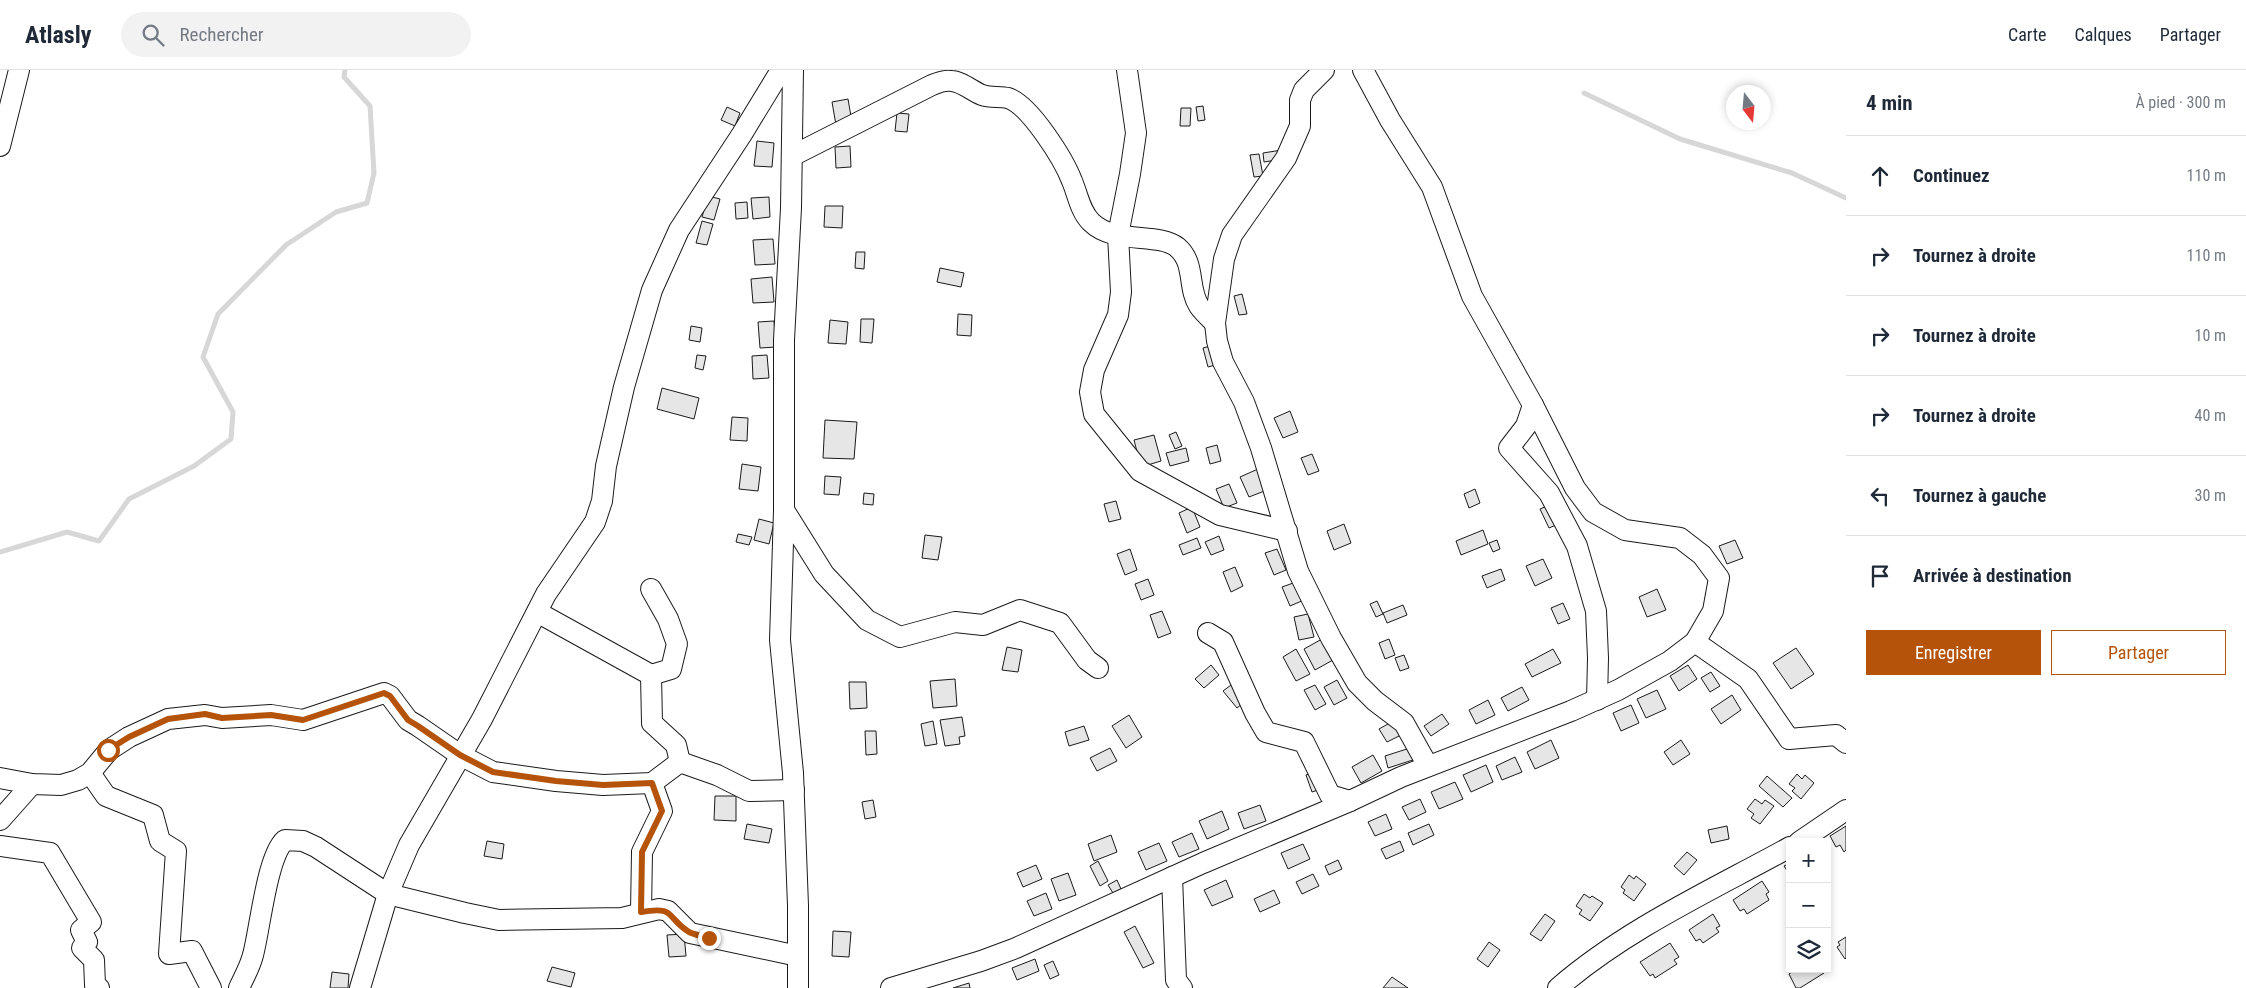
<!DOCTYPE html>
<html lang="fr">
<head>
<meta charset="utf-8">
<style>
  :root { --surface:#fff; --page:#f2f2f3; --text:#1f2937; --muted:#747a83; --line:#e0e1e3; --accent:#b45309 }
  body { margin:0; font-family:"Roboto Condensed",sans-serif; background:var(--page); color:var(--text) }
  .controls { position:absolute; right:15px; bottom:15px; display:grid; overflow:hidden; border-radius:0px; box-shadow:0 2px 8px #0003 }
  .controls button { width:45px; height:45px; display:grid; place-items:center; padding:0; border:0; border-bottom:1px solid var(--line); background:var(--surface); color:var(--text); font:25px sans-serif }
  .compass { position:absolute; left:1726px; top:15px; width:45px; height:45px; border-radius:50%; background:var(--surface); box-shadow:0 2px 8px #0003; rotate:164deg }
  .stop { position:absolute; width:15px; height:15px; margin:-11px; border:4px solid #b45309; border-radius:50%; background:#fff }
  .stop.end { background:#b45309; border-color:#fff; box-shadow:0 1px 5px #0008 }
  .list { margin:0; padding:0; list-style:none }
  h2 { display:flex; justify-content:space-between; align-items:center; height:65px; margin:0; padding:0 20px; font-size:21px }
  h2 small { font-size:16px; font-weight:400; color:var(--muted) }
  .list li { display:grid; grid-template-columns:32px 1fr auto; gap:15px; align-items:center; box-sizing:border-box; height:80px; padding:0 20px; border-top:1px solid var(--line) }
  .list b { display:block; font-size:19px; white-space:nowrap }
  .list em { font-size:16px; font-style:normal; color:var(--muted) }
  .actions { display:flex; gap:10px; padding:15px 20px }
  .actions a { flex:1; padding:11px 0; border:1px solid var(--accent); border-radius:0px; text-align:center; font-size:18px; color:var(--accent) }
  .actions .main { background:var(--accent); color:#fff }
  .icon { flex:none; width:28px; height:28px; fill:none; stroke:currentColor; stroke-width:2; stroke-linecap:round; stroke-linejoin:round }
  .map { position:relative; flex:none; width:1846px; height:918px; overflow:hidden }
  header { display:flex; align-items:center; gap:30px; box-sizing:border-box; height:70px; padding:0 25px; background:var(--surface); border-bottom:1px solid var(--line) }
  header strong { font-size:24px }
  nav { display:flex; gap:28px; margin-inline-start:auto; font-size:18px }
  .search { width:350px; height:45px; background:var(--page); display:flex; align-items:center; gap:12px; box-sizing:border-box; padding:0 18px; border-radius:28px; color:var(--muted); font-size:19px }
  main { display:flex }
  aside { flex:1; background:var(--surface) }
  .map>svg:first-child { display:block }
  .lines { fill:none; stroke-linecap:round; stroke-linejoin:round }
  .stream { stroke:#d7d7d7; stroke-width:5 }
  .building { fill:#e6e6e6; stroke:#1a1a1a }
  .minor-casing { stroke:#1a1a1a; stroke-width:22 }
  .minor { stroke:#fff; stroke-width:20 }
  .route { stroke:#b45309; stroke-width:6 }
</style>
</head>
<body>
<header>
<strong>Atlasly</strong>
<div class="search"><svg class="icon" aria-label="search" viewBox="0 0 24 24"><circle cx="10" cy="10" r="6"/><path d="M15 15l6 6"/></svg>Rechercher</div>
<nav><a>Carte</a><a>Calques</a><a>Partager</a></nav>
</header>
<main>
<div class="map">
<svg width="1846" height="918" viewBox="0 0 1846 918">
  <rect width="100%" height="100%" fill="#fff"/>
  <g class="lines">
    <g class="stream">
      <polyline points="1584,23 1680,69 1792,103 1846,128"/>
      <polyline points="0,482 67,462 99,471 129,429 194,396 231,369 233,342 203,287 218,244 286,175 336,142 367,133 374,103 370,36 344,7 345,0"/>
    </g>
  </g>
  <g class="building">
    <polygon points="848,29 852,52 836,55 832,32"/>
    <polygon points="1203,36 1205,50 1198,51 1196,37"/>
    <polygon points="727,37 740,43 735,56 721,50"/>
    <polygon points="1181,38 1191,38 1190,56 1180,56"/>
    <polygon points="897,43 909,44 907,62 895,61"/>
    <polygon points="757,71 774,73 772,97 754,96"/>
    <polygon points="850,76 851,97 836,98 835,77"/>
    <polygon points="1282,80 1283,89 1264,92 1263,83"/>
    <polygon points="1259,84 1263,106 1254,107 1250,85"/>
    <polygon points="708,126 720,129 714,150 702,147"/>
    <polygon points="769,127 770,147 753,149 751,128"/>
    <polygon points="747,132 748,148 736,149 735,133"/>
    <polygon points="825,136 843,136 842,158 824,157"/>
    <polygon points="702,151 713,154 707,175 696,173"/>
    <polygon points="773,169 775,194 755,195 753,170"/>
    <polygon points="856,182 865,182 864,199 855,198"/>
    <polygon points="940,198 964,203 961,217 937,212"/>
    <polygon points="772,207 774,232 753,233 751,209"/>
    <polygon points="1242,224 1247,244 1239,245 1234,226"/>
    <polygon points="958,244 972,245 971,266 957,265"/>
    <polygon points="861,249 874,249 872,273 860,272"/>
    <polygon points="830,250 848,252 846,274 828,273"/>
    <polygon points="774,251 776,277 760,278 758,252"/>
    <polygon points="691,256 702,258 700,272 689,270"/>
    <polygon points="1214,275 1219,294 1208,297 1203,278"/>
    <polygon points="697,285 706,286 703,300 695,298"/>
    <polygon points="767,285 769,308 753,309 752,286"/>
    <polygon points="662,318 699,328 694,349 657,339"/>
    <polygon points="1290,341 1298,362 1283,368 1274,348"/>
    <polygon points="732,347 748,348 747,371 730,370"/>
    <polygon points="825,350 857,352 854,389 823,388"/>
    <polygon points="1176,362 1182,376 1175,379 1169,365"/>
    <polygon points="1154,365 1161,391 1141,397 1134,370"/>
    <polygon points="1217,375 1221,391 1210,394 1206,378"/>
    <polygon points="1186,378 1189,391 1170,396 1166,383"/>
    <polygon points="1312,384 1319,401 1308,405 1301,388"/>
    <polygon points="742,394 761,397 758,421 739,419"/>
    <polygon points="1258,399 1267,420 1249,427 1240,407"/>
    <polygon points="825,406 841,407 839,425 824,424"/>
    <polygon points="1229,414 1237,433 1224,438 1216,419"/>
    <polygon points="1475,419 1480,433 1469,438 1464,424"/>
    <polygon points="864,423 874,424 873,435 863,434"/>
    <polygon points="1116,431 1121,449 1109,452 1104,434"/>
    <polygon points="1554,433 1563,452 1549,458 1540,439"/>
    <polygon points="1192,437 1200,457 1187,463 1179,443"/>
    <polygon points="759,449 774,453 769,474 754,470"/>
    <polygon points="1344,454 1351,473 1334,480 1327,461"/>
    <polygon points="1483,460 1488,474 1461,485 1456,471"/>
    <polygon points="738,464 752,467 749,475 736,472"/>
    <polygon points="925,465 942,467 938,490 922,488"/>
    <polygon points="1219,466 1224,480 1211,485 1205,472"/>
    <polygon points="1197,468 1201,478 1183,485 1179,475"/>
    <polygon points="1497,470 1500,479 1493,482 1489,473"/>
    <polygon points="1735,470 1743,488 1727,494 1719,476"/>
    <polygon points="1130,479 1137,500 1125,505 1117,484"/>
    <polygon points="1277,479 1286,500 1274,505 1265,483"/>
    <polygon points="1543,489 1552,508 1535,516 1526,496"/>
    <polygon points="1235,497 1243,516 1231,522 1223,502"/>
    <polygon points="1501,499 1505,510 1487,518 1482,506"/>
    <polygon points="1148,509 1154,525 1141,530 1135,514"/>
    <polygon points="1296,512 1304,530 1290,536 1282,517"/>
    <polygon points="1657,519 1666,540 1647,547 1639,527"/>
    <polygon points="1377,531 1383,544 1376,547 1370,534"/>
    <polygon points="1563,533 1570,549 1558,554 1551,538"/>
    <polygon points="1403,535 1407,545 1387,553 1383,543"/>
    <polygon points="1162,541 1171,563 1158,568 1150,545"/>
    <polygon points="1308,544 1314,567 1299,570 1294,547"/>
    <polygon points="1322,569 1333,590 1315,600 1304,579"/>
    <polygon points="1389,569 1395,585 1385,589 1379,573"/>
    <polygon points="1007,577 1022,580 1018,602 1002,600"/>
    <polygon points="1796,578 1814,604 1791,619 1773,593"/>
    <polygon points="1296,579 1310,604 1296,611 1283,587"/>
    <polygon points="1553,579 1561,593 1532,607 1525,594"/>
    <polygon points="1404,585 1409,598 1400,601 1395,588"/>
    <polygon points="1211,595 1219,605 1204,618 1195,609"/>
    <polygon points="1688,595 1697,609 1679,621 1670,606"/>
    <polygon points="1711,602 1720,616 1710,622 1701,608"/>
    <polygon points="955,609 957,636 933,638 930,611"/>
    <polygon points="1337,610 1347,628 1334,635 1324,617"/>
    <polygon points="849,612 866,612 867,638 850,639"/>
    <polygon points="1235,612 1248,629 1237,638 1223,621"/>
    <polygon points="1315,615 1326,634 1315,640 1304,620"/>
    <polygon points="1522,617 1529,630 1508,641 1501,628"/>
    <polygon points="1657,620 1666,639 1646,648 1637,629"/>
    <polygon points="1732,625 1741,640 1721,654 1711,639"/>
    <polygon points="1488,630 1495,645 1476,654 1469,640"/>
    <polygon points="1631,635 1639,653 1621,661 1613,643"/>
    <polygon points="1442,644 1449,654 1431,666 1424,656"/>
    <polygon points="1129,645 1142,667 1126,678 1112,656"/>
    <polygon points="962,647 965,666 959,667 960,674 945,676 940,650"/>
    <polygon points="1395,650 1403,664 1387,672 1379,659"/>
    <polygon points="933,651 937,674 925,676 921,654"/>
    <polygon points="1084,656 1089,670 1069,676 1065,662"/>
    <polygon points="865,661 876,661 877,684 866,685"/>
    <polygon points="1551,670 1559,688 1535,699 1527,682"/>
    <polygon points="1681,670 1690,684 1673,695 1664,682"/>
    <polygon points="1413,677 1416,689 1388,698 1385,686"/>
    <polygon points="1110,678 1117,691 1097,701 1090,688"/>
    <polygon points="1373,685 1382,701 1361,713 1352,697"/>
    <polygon points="1515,687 1522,702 1502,710 1496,696"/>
    <polygon points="1486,695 1493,712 1471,722 1463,705"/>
    <polygon points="1315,702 1321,719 1312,722 1306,705"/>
    <polygon points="1797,704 1802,709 1805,705 1814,713 1801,729 1792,721 1795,718 1789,714"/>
    <polygon points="1767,706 1792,728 1783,737 1759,716"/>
    <polygon points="1455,712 1463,729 1439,739 1431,722"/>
    <polygon points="715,726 736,726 736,751 714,750"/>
    <polygon points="1420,729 1426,742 1409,750 1402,737"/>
    <polygon points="1755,729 1762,734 1765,730 1774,736 1760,754 1751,748 1754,744 1747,739"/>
    <polygon points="873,730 876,747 865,749 862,732"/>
    <polygon points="1260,735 1266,751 1244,759 1238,743"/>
    <polygon points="1222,741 1229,759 1207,769 1199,751"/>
    <polygon points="1386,744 1392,759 1375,766 1368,752"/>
    <polygon points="747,754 772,759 769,773 744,769"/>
    <polygon points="1429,754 1434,765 1413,775 1408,763"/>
    <polygon points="1727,756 1729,769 1711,773 1708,760"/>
    <polygon points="1846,756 1846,780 1844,782 1840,775 1836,777 1830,766"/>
    <polygon points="1192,763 1199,779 1179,787 1172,772"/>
    <polygon points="1111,765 1117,782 1094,791 1088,774"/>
    <polygon points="487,771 504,774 502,789 484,786"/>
    <polygon points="1400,771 1404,781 1386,789 1381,779"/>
    <polygon points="1159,773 1167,791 1146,800 1138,782"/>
    <polygon points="1303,774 1310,789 1288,799 1281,783"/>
    <polygon points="1687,782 1697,790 1684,805 1674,796"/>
    <polygon points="1338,790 1342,799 1329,805 1325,796"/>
    <polygon points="1098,791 1108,811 1100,816 1090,796"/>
    <polygon points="1790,793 1790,805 1784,796"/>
    <polygon points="1036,795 1042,809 1023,817 1017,803"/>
    <polygon points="1068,803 1076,825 1059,831 1051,809"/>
    <polygon points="1313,804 1319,816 1302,824 1296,812"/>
    <polygon points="1629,805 1634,809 1636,806 1646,814 1634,831 1623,823 1625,820 1621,817"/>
    <polygon points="1117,810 1121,819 1113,823 1108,815"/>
    <polygon points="1226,810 1233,827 1212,836 1204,820"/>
    <polygon points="1762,811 1769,822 1766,824 1769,830 1747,844 1744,839 1740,841 1733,830"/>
    <polygon points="1274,820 1280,833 1260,842 1254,829"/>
    <polygon points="1046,823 1052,839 1034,846 1027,831"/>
    <polygon points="1584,824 1590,828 1592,826 1603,833 1590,851 1579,844 1582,840 1576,836"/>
    <polygon points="1545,844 1555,851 1541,871 1530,864"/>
    <polygon points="1713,844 1720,856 1716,858 1719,862 1703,873 1700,869 1696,871 1689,860"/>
    <polygon points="1135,856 1154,893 1143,898 1124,862"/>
    <polygon points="833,861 851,862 849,887 832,886"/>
    <polygon points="684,864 686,886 669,887 667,865"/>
    <polygon points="1846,867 1846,888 1845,889 1837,877 1840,875 1838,872"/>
    <polygon points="1489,872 1500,880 1488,897 1477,889"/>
    <polygon points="1670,873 1679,887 1674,890 1677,894 1655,908 1653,904 1650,906 1640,892"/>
    <polygon points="1035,889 1039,901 1017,910 1012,898"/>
    <polygon points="1053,891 1059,905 1050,909 1044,895"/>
    <polygon points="552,897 575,903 571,917 547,911"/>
    <polygon points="1796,899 1821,899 1824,903 1800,918 1796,918 1789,904"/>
    <polygon points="332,902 349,904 348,918 330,918"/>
    <polygon points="1392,907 1408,918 1383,918"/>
    <polygon points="969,913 970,918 953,918"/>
  </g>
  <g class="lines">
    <g class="minor-casing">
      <g id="minor">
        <polyline points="793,0 791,138 784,270 784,440 780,570 793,703 798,836 798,918"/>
        <polyline points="1127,0 1136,63 1130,104 1118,165 1121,222 1118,245 1094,300 1090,322 1094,344 1140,401 1220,445 1287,461"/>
        <polyline points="1324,0 1304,20 1300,30 1300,56 1286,88 1232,165 1224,189 1215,253 1217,271 1223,292 1244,332 1261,378 1298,501 1331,568 1357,613 1375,631 1404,653 1428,696"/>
        <polyline points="0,76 19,0"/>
        <path d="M792,86L932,15C937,13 945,10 951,11C961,11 972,21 982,25C991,28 1000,26 1008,28C1030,35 1064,90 1072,111C1078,125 1080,141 1091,152C1114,175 1158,162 1177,177C1196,193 1187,217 1199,236C1203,242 1210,248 1215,253"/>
        <polyline points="1533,335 1526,356 1509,378 1549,423 1577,476 1596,541 1598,588 1597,630"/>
        <polyline points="784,440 824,504 867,550 900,567 955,552 983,555 1020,540 1060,553 1087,590 1098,598"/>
        <polyline points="537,542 651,605 671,599 677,574 668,549 651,519"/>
        <polyline points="1208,563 1223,572 1255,643 1266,662 1304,672 1330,725 1350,731"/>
        <polyline points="1695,572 1748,609 1789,669 1836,665 1846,673"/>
        <polyline points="651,605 652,653 676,675 680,692"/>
        <polyline points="90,703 106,726 153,745 160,771 176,781 169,884 192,881 211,918"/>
        <polyline points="0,708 32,714 61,715 78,710 90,703 109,680 129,667 168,649 205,645 222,648 271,645 303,650 384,623 390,626 408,650 418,656 460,685 493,702 556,711 603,715 652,713 680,692 717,705 749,721 794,720"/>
        <polyline points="0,750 32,714"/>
        <polyline points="1799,772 1846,740"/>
        <polyline points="0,776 50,783 91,852 81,860 87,872 82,878 94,890 95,915 99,918"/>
        <polyline points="1172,807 1176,910 1182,918"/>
        <polyline points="641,842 642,782 662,741 652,713"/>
        <path d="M239,918C244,907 250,897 253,885C260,859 267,786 285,770L303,771L316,777L388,824L465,843L499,850L622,848L659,839L668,841L690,863L798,886"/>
        <polyline points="360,918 388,824 409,775 482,649 546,524 595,452 602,431 606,396 624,317 652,220 679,160 742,64 781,0"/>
        <polyline points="891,918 981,891 1016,878 1203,793 1350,731 1401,707 1571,641 1618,620 1670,591 1695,572 1713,541 1719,508 1702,485 1680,468 1625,460 1593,442 1575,418 1533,335 1472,226 1432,117 1390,50 1363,0"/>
        <path d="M1558,918C1626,859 1712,820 1790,777"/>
      </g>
    </g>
    <use href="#minor" class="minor"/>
  </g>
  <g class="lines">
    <path class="route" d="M108,680L129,667L168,649L205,644L222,648L271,645L303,650L384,623L390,626L408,650L418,656L460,685L493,702L556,711L603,715L652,713L662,741L642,782L641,842C677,836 665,847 689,862C695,865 703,866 709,868"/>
  </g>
</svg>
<div class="controls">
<button>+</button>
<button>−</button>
<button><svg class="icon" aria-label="layers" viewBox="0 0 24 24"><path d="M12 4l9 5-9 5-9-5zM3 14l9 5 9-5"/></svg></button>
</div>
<svg class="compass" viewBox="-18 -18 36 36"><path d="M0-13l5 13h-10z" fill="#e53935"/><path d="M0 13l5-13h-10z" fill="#747a83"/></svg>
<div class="stop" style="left:108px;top:680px"></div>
<div class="stop end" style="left:709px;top:868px"></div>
</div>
<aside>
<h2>4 min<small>À pied · 300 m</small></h2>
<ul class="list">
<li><svg class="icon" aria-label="ahead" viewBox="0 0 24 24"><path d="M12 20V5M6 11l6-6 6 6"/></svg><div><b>Continuez</b></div><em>110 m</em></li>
<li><svg class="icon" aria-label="right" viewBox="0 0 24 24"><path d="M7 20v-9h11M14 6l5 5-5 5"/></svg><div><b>Tournez à droite</b></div><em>110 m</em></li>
<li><svg class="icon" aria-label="right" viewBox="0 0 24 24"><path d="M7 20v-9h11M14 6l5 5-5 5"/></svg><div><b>Tournez à droite</b></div><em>10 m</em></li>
<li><svg class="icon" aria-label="right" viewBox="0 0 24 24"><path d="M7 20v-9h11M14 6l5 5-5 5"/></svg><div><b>Tournez à droite</b></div><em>40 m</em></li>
<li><svg class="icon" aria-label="left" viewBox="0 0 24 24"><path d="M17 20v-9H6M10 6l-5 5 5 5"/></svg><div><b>Tournez à gauche</b></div><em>30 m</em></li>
<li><svg class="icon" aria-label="arrive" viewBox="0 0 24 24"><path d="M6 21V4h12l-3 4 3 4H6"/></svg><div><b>Arrivée à destination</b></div></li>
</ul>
<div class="actions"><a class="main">Enregistrer</a><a>Partager</a></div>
</aside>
</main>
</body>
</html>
